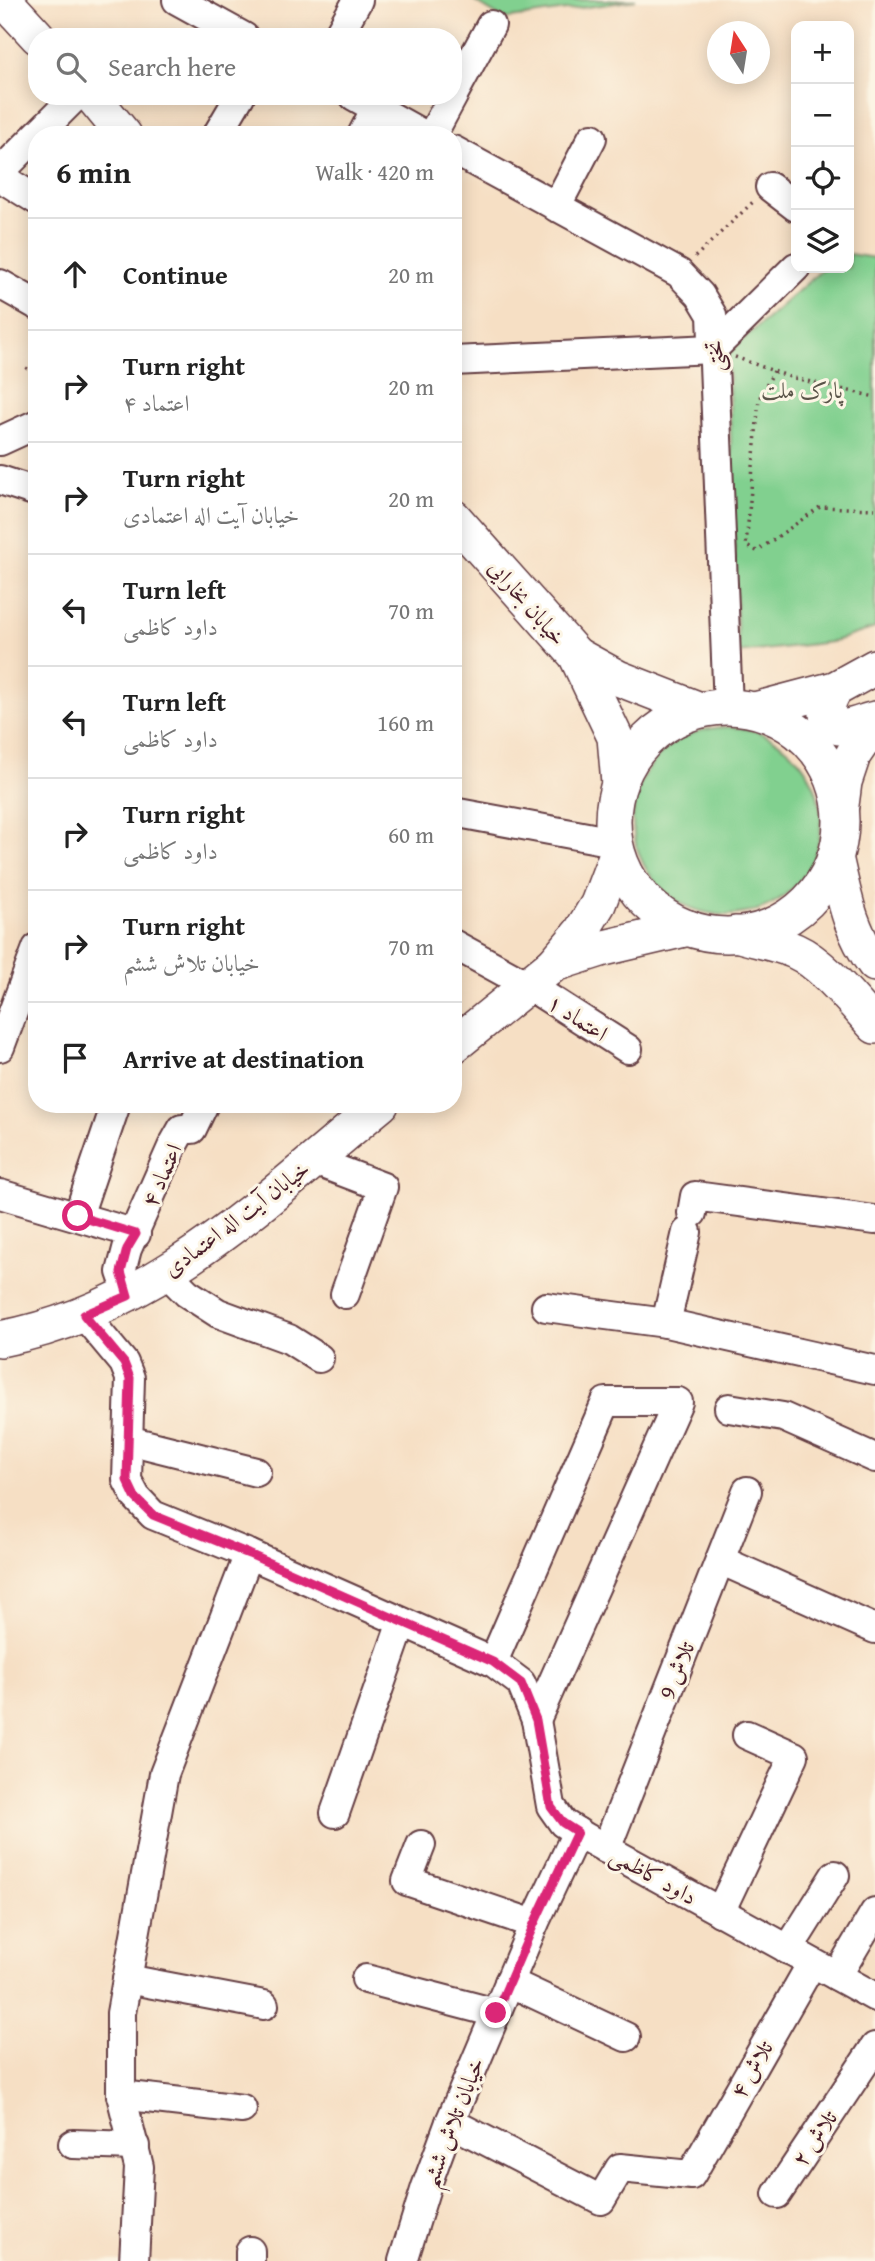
<!DOCTYPE html>
<html lang="en">
<head>
<meta charset="utf-8">
<style>
  :root { --surface:#fff; --page:#f6f6f6; --text:#222; --muted:#767676; --line:#e0e0e0 }
  body { margin:0; font-family:"Gentium Book Plus",Amiri,serif; background:var(--page); color:var(--text) }
  .controls { position:absolute; right:21px; top:21px; display:grid; overflow:hidden; border-radius:14px; box-shadow:0 4px 18px #0003 }
  .controls button { width:63px; height:63px; display:grid; place-items:center; padding:0; border:0; border-bottom:2px solid var(--line); background:var(--surface); color:var(--text); font:35px sans-serif }
  .compass { position:absolute; left:707px; top:21px; width:63px; height:63px; border-radius:50%; background:var(--surface); box-shadow:0 4px 18px #0003; rotate:348deg }
  .stop { position:absolute; width:21px; height:21px; margin:-16px; border:5px solid #db2777; border-radius:50%; background:#fff }
  .stop.end { background:#db2777; border-color:#fff; box-shadow:0 2px 7px #0008 }
  .list { margin:0; padding:0; list-style:none }
  h2 { display:flex; justify-content:space-between; align-items:center; height:91px; margin:0; padding:0 28px; font-size:30px }
  h2 small { font-size:23px; font-weight:400; color:var(--muted) }
  .list li { display:grid; grid-template-columns:46px 1fr auto; gap:21px; align-items:center; box-sizing:border-box; height:112px; padding:0 28px; border-top:2px solid var(--line) }
  .list b { display:block; font-size:26px; white-space:nowrap }
  .list p { margin:0; font-size:23px; white-space:nowrap; color:var(--muted) }
  .list em { font-size:23px; font-style:normal; color:var(--muted) }
  .icon { flex:none; width:38px; height:38px; fill:none; stroke:currentColor; stroke-width:2; stroke-linecap:round; stroke-linejoin:round }
  .map { position:relative; flex:none; width:875px; height:2261px; overflow:hidden }
  .search { position:absolute; background:var(--surface); box-shadow:0 4px 18px #0003; left:28px; top:28px; width:434px; height:77px; display:flex; align-items:center; gap:18px; box-sizing:border-box; padding:0 24px; border-radius:28px; color:var(--muted); font-size:26px }
  .panel { position:absolute; background:var(--surface); box-shadow:0 4px 18px #0003; left:28px; top:126px; width:434px; height:987px; border-radius:28px }
  .map>svg:first-child { display:block }
  .green { fill:#81d08f; stroke:#66785d; stroke-width:2 }
  .lines { fill:none; stroke-linecap:round; stroke-linejoin:round }
  .minor-casing { stroke:#643c42; stroke-width:32 }
  .major-casing { stroke:#643c42; stroke-width:38 }
  .path { stroke:#643c42; stroke-width:3.5; stroke-dasharray:2 5; stroke-linecap:butt }
  .minor { stroke:#fff; stroke-width:28 }
  .major { stroke:#fff; stroke-width:35 }
  .route { stroke:#db2777; stroke-width:9 }
  .labels { text-anchor:middle; dominant-baseline:central; stroke-width:6; stroke-linejoin:round; paint-order:stroke }
  .street-label { font-size:23px; fill:#4a1f2b; stroke:#fcf5e5 }
  .park-label { font-size:23px; fill:#5a5449; stroke:#fcf5e5 }
</style>
</head>
<body>
<div class="map">
<svg width="875" height="2261" viewBox="0 0 875 2261">
  <rect width="100%" height="100%" fill="#fcf5e5"/>
  <filter id="ink" filterUnits="userSpaceOnUse"><feTurbulence type="fractalNoise" baseFrequency=".0143" numOctaves="2"/><feDisplacementMap in="SourceGraphic" scale="14" xChannelSelector="R" yChannelSelector="G"/><feConvolveMatrix kernelMatrix="1 2 1 2 8 2 1 2 1" color-interpolation-filters="sRGB"/></filter>
  <filter id="wash" filterUnits="userSpaceOnUse"><feTurbulence type="fractalNoise" baseFrequency=".00686" numOctaves="4" result="noise"/><feDisplacementMap in="SourceGraphic" scale="28" xChannelSelector="R" yChannelSelector="G"/><feGaussianBlur stdDeviation="1.57" result="paint"/><feColorMatrix in="noise" values="0 0 0 0 0 0 0 0 0 0 0 0 0 0 0 0 0 1.4 0 .05"/><feComposite in="paint" operator="in"/></filter>
  <g filter="url(#wash)">
    <rect width="100%" height="100%" fill="#f6dfc4"/>
    <g class="green">
      <polygon points="472,0 636,0 504,19"/>
      <polygon points="849,254 875,258 875,628 831,642 738,653 728,353 824,268 849,268"/>
      <circle cx="727" cy="821" r="94"/>
    </g>
  </g>
  <g filter="url(#ink)">
    <g class="lines">
      <g class="minor-casing">
        <g id="minor">
          <polyline points="177,0 244,37"/>
          <polyline points="337,37 358,0"/>
          <polyline points="453,95 491,25"/>
          <polyline points="354,96 424,135"/>
          <polyline points="217,135 240,96"/>
          <polyline points="362,135 376,108"/>
          <polyline points="432,135 453,96"/>
          <polyline points="453,150 679,273 700,295 712,315 728,707"/>
          <polyline points="0,172 76,96"/>
          <polyline points="0,177 37,200"/>
          <polyline points="770,187 796,207"/>
          <polyline points="556,207 592,138"/>
          <polyline points="0,284 37,305"/>
          <polyline points="453,361 713,349 796,267"/>
          <polyline points="0,441 37,424"/>
          <polyline points="0,480 37,492"/>
          <polyline points="453,812 614,842"/>
          <polyline points="453,944 528,985 628,1049"/>
          <polyline points="0,1047 37,948"/>
          <polyline points="312,1160 383,1187 345,1294"/>
          <polyline points="0,1194 136,1234"/>
          <polyline points="692,1213 695,1196 875,1220"/>
          <polyline points="78,1216 116,1104"/>
          <polyline points="687,1232 666,1323 875,1370"/>
          <polyline points="167,1273 187,1293 218,1313 289,1339 319,1358"/>
          <polyline points="129,1295 121,1272 127,1249 173,1145 182,1129 192,1129 204,1104"/>
          <polyline points="546,1307 666,1323"/>
          <polyline points="84,1315 124,1363 130,1378 127,1480 136,1497 153,1515 249,1554 493,1662 521,1683 536,1720 551,1806 563,1823 585,1837 875,1997"/>
          <polyline points="729,1408 783,1417 875,1458"/>
          <polyline points="128,1440 256,1472"/>
          <polyline points="720,1560 875,1629"/>
          <polyline points="493,1662 606,1402 678,1402 536,1720"/>
          <polyline points="335,1813 402,1622"/>
          <polyline points="421,1845 407,1881 534,1924"/>
          <polyline points="606,1849 747,1491"/>
          <polyline points="720,1912 794,1756 747,1735"/>
          <polyline points="788,1950 835,1875"/>
          <polyline points="837,1976 875,1912"/>
          <polyline points="127,1979 264,2005"/>
          <polyline points="366,1979 496,2013"/>
          <polyline points="509,1982 626,2037"/>
          <polyline points="121,2095 242,2109"/>
          <polyline points="450,2122 601,2200 620,2168 691,2175 812,1963"/>
          <polyline points="73,2144 135,2146"/>
          <polyline points="777,2194 875,2047"/>
          <polyline points="134,2261 139,2167 121,2095 121,2013 164,1774 249,1554"/>
          <polyline points="250,2261 250,2251"/>
          <polyline points="403,2261 426,2187 450,2122 534,1924 577,1832"/>
        </g>
      </g>
      <g class="major-casing">
        <g id="major">
          <polyline points="4,0 38,37"/>
          <polyline points="92,96 124,135"/>
          <polyline points="453,517 576,655 615,737 619,783"/>
          <polyline points="576,655 618,678 700,710"/>
          <path d="M835,689C826,703 819,730 846,727C856,726 866,721 875,719"/>
          <circle cx="727" cy="821" r="114"/>
          <polyline points="755,710 835,689 875,667"/>
          <polyline points="841,805 844,782 853,755 875,723"/>
          <polyline points="617,854 598,904 581,932 554,964 604,948 689,928"/>
          <path d="M835,857C844,896 850,932 875,964"/>
          <path d="M736,934C755,940 777,943 795,951C824,964 853,1002 875,1026"/>
          <polyline points="453,1046 554,964"/>
          <path d="M0,1339C155,1310 264,1200 381,1104"/>
        </g>
      </g>
      <g class="path">
        <polyline points="695,257 753,202"/>
        <polyline points="735,357 790,377 875,397"/>
        <polyline points="26,368 37,374"/>
        <polyline points="774,371 759,399 746,546 757,551 820,507 875,509"/>
      </g>
      <use href="#minor" class="minor"/>
      <use href="#major" class="major"/>
    </g>
  </g>
  <g class="lines" filter="url(#ink)">
    <polyline class="route" points="78,1216 136,1234 127,1249 121,1272 128,1296 84,1315 124,1363 130,1378 127,1480 135,1497 153,1515 249,1554 493,1662 521,1683 536,1720 551,1807 563,1823 577,1832 534,1924 496,2013"/>
  </g>
  <g class="labels">
    <g class="street-label">
      <text transform="translate(714 356) rotate(-92)">تختی</text>
      <text transform="translate(528 602) rotate(49)">خیابان بخارایی</text>
      <text transform="translate(578 1017) rotate(33)">اعتماد ۱</text>
      <text transform="translate(161 1175) rotate(-66)">اعتماد ۴</text>
      <text transform="translate(236 1218) rotate(-37)">خیابان آیت اله اعتمادی</text>
      <text transform="translate(676 1670) rotate(-68)">تلاش 9</text>
      <text transform="translate(654 1875) rotate(29)">داود کاظمی</text>
      <text transform="translate(751 2069) rotate(-60)">تلاش ۴</text>
      <text transform="translate(452 2122) rotate(-69)">خیابان تلاش ششم</text>
      <text transform="translate(814 2138) rotate(-56)">تلاش ۲</text>
    </g>
    <g class="park-label">
      <text x="802" y="389">پارک ملت</text>
    </g>
  </g>
</svg>
<div class="controls">
<button>+</button>
<button>−</button>
<button><svg class="icon" aria-label="locate" viewBox="0 0 24 24"><circle cx="12" cy="12" r="6"/><path d="M12 2v4M12 18v4M2 12h4M18 12h4"/></svg></button>
<button><svg class="icon" aria-label="layers" viewBox="0 0 24 24"><path d="M12 4l9 5-9 5-9-5zM3 14l9 5 9-5"/></svg></button>
</div>
<svg class="compass" viewBox="-18 -18 36 36"><path d="M0-13l5 13h-10z" fill="#e53935"/><path d="M0 13l5-13h-10z" fill="#767676"/></svg>
<div class="stop" style="left:78px;top:1216px"></div>
<div class="stop end" style="left:496px;top:2013px"></div>
<div class="search"><svg class="icon" aria-label="search" viewBox="0 0 24 24"><circle cx="10" cy="10" r="6"/><path d="M15 15l6 6"/></svg>Search here</div>
<section class="panel">
<h2>6 min<small>Walk · 420 m</small></h2>
<ul class="list">
<li><svg class="icon" aria-label="ahead" viewBox="0 0 24 24"><path d="M12 20V5M6 11l6-6 6 6"/></svg><div><b>Continue</b></div><em>20 m</em></li>
<li><svg class="icon" aria-label="right" viewBox="0 0 24 24"><path d="M7 20v-9h11M14 6l5 5-5 5"/></svg><div><b>Turn right</b><p>اعتماد ۴</p></div><em>20 m</em></li>
<li><svg class="icon" aria-label="right" viewBox="0 0 24 24"><path d="M7 20v-9h11M14 6l5 5-5 5"/></svg><div><b>Turn right</b><p>خیابان آیت اله اعتمادی</p></div><em>20 m</em></li>
<li><svg class="icon" aria-label="left" viewBox="0 0 24 24"><path d="M17 20v-9H6M10 6l-5 5 5 5"/></svg><div><b>Turn left</b><p>داود کاظمی</p></div><em>70 m</em></li>
<li><svg class="icon" aria-label="left" viewBox="0 0 24 24"><path d="M17 20v-9H6M10 6l-5 5 5 5"/></svg><div><b>Turn left</b><p>داود کاظمی</p></div><em>160 m</em></li>
<li><svg class="icon" aria-label="right" viewBox="0 0 24 24"><path d="M7 20v-9h11M14 6l5 5-5 5"/></svg><div><b>Turn right</b><p>داود کاظمی</p></div><em>60 m</em></li>
<li><svg class="icon" aria-label="right" viewBox="0 0 24 24"><path d="M7 20v-9h11M14 6l5 5-5 5"/></svg><div><b>Turn right</b><p>خیابان تلاش ششم</p></div><em>70 m</em></li>
<li><svg class="icon" aria-label="arrive" viewBox="0 0 24 24"><path d="M6 21V4h12l-3 4 3 4H6"/></svg><div><b>Arrive at destination</b></div></li>
</ul>
</section>
</div>
</body>
</html>
